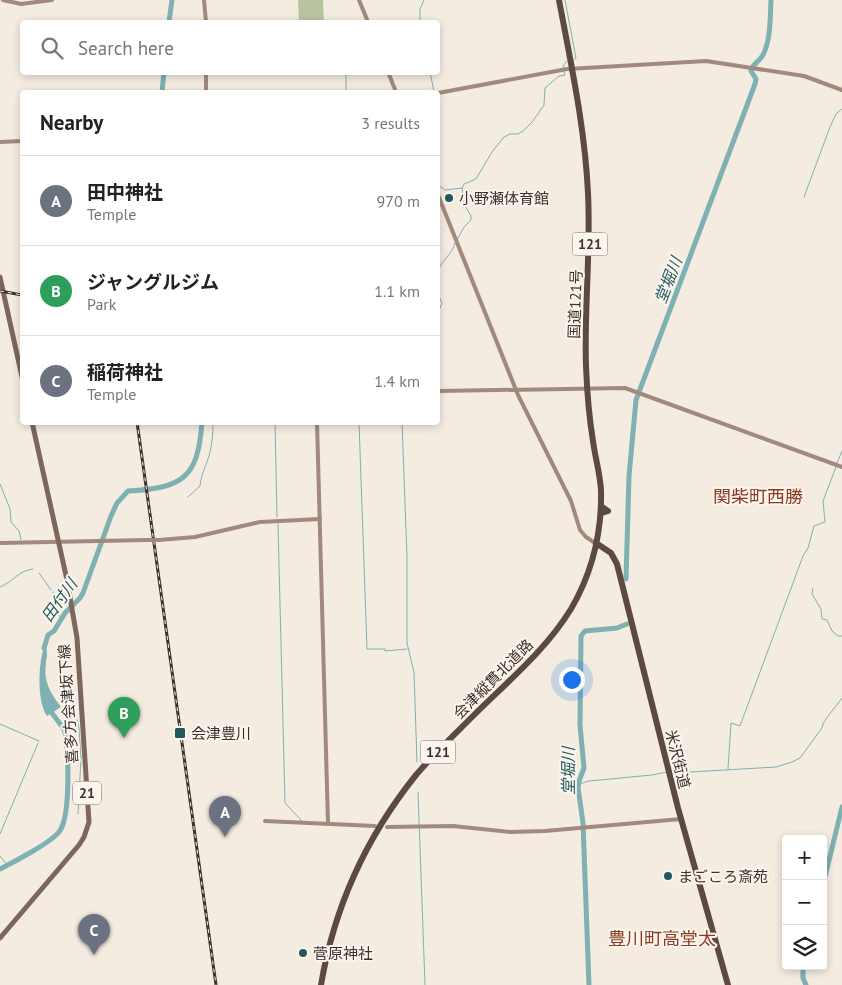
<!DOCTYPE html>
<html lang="en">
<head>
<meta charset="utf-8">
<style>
  :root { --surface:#fff; --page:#f2f2f2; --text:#222; --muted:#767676; --line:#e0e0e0; --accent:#111827 }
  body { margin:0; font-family:"PT Sans","Noto Sans JP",sans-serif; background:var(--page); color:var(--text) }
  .controls { position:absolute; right:15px; bottom:15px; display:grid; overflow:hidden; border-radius:5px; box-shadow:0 2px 8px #0003 }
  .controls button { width:45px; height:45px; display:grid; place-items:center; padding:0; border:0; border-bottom:1px solid var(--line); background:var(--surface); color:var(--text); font:25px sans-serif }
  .you { position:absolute; left:571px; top:679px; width:18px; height:18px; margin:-12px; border:4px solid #fff; border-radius:50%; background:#1a73e8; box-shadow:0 0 0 8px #1a73e833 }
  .badge { display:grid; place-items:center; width:32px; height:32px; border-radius:50%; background:var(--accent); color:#fff; font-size:16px; font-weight:700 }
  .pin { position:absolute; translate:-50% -41px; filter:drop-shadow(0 1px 2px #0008) }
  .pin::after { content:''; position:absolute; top:26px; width:18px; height:15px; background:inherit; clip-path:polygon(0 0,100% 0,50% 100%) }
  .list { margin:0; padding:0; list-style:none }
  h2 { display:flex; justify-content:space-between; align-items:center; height:65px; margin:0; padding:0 20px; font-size:21px }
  h2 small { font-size:16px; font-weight:400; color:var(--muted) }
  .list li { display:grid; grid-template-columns:32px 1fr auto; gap:15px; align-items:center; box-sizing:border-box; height:90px; padding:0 20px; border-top:1px solid var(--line) }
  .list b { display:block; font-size:19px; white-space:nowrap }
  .list p { margin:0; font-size:16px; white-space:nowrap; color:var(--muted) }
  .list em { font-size:16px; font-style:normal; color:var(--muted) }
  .icon { flex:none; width:28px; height:28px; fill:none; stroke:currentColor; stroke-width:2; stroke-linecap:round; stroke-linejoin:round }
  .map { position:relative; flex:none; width:842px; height:985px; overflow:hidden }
  .search { position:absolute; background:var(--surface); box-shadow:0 2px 8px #0003; left:20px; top:20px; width:420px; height:55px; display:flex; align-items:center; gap:12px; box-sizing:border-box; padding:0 18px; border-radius:5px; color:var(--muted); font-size:19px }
  .panel { position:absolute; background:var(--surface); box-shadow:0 2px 8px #0003; left:20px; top:90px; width:420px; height:335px; border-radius:5px }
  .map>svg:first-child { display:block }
  .green { fill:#b8c4a0 }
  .water { fill:#7fb0b2 }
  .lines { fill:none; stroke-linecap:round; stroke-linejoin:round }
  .stream { stroke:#7fb0b2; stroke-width:1 }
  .river { stroke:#7fb0b2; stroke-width:5 }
  .secondary { stroke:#a18a7d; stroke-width:4 }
  .primary { stroke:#7d675c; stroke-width:5 }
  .highway { stroke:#5c4a42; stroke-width:6 }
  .rail-casing { stroke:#3b302b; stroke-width:3 }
  .rail { stroke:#fbf5ee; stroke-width:1; stroke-dasharray:4; stroke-linecap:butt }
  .secondary-bridge { stroke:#a18a7d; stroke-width:4 }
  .poi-dot { fill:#1f5a5e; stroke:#fbf5ee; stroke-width:2 }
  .labels { text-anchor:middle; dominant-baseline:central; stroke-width:4; stroke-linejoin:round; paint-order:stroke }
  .shield { fill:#fbf5ee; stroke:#756b66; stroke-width:1 }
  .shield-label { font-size:14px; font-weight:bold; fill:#3b302b }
  .poi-label { font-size:15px; fill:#3b302b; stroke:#fbf5ee; text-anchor:start }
  .street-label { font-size:15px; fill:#3b302b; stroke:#fbf5ee }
  .water-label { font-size:16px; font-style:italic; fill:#1f5a5e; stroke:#fbf5ee }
  .quarter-label { font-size:18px; fill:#8c3b22; stroke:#fbf5ee }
</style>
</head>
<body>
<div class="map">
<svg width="842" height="985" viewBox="0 0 842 985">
  <rect width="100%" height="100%" fill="#f4ebe1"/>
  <polygon class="green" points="298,0 323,0 324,22 299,22"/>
  <path class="water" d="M47,640C45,646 47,649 47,655C47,659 46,659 46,663C43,680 50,693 61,707L47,716C36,700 38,656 47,640Z"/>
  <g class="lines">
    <g class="stream">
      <polyline points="565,0 576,58 574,60"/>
      <polyline points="420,22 420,9 424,0"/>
      <polyline points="564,68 563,66 567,61"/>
      <polyline points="346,72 346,92"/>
      <polyline points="430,72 434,92"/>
      <polyline points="438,185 445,190 462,188 464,184 476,179 492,152 504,137 510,134 518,134 523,131 533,121 544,105 545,88 559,76 565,75 564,72"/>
      <polyline points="804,197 830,127 836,114 842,109"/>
      <polyline points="457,240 464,227 471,220 471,216 464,204 462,188"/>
      <path d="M438,272C441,260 453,254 455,243"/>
      <polyline points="438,279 438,294 442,303 438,313"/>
      <polyline points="275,422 277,517"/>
      <polyline points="359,422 367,649 385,649 385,651 407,649"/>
      <polyline points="402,422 407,557 407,643 414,672 417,762"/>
      <polyline points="837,463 842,451"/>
      <polyline points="0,484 10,509 11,522 19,531 21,540"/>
      <path d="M188,497L200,486C201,475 205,468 208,459C212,447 213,435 213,422"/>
      <polyline points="278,524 285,803 302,821"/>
      <polyline points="39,573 51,590"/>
      <path d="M0,587C15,581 17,571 33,569"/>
      <polyline points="813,588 812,594 821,609 822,619 827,620 832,631 838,636 842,636"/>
      <polyline points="53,592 55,613"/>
      <polyline points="56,613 62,618"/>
      <polyline points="77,720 79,728 81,758 78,814"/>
      <polyline points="0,724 39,741"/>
      <polyline points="728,769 731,723 740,726 803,556 808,548 814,526 825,522 823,501 836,467"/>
      <path d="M673,773L776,767L792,762L800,758L822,728C822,721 837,706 842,698"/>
      <polyline points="579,784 589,781 652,775 667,772"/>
      <polyline points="418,792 425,985"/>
      <polyline points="0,834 38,743"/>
      <polyline points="0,856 7,865"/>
    </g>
    <g class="river">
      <polyline points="169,22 172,0"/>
      <polyline points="162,92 164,72"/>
      <path d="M626,579L629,476L636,400L755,84L756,79L751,71C753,63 759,62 763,55C771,39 770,18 771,0"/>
      <path d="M44,648L48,635L54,631L65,613L80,598L83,593L111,516L117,503L128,491C182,488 198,479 202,422"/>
      <path d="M0,869C14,862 50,843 59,832C71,817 68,756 66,736L64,729L48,708"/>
      <polyline points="823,885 842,807"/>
      <polyline points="803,966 803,978 806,985"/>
      <polyline points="589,985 583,823 578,787 579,781 584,768 580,725 581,636 585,631 617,628 627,624"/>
    </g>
    <g class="secondary">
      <polyline points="3,0 21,4 52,0"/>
      <polyline points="204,0 206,22"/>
      <polyline points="359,0 368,22"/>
      <polyline points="388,72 396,92"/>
      <polyline points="206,92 206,72"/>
      <polyline points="438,93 567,69 706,61 804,76 842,90"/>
      <polyline points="0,142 22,141"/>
      <polyline points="438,195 518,395 571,501 580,530 586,537 595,543"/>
      <polyline points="438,391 625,388 842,467"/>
      <polyline points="317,422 328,824"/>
      <polyline points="159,540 195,537 260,522 320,519"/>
      <polyline points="0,543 147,540"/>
      <polyline points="265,821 375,826"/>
      <polyline points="387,827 453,826 511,832 545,831 681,819"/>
    </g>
    <g class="primary">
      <polyline points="0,277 22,377"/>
      <polyline points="0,938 79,845 84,837 89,822 77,638 67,580 32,422"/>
    </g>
    <g class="highway">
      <polyline points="602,507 608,511 602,513"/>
      <polyline points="596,543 611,553 617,564 678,808 728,985"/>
      <path d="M321,985C334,908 367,836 416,775C433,755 453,736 472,717C506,683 546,650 571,609C592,573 602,531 601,490C600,473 595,457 593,441C589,417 587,391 586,366C584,308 591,251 588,193C585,128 571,64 559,0"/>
    </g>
    <g class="rail-casing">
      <g id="rail">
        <polyline points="0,291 22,295"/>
        <polyline points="137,422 216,985"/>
      </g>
    </g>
    <use href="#rail" class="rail"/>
    <polyline class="secondary-bridge" points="147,540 159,540"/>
  </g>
  <g class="poi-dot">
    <circle cx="449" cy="198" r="5"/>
    <rect x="174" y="727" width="12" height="12" rx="2.5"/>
    <circle cx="668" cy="876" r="5"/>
    <circle cx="303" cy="953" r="5"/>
  </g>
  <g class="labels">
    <g class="shield">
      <rect x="572.5" y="232.5" width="35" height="23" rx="4"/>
      <rect x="420.5" y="740.5" width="35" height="23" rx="4"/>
      <rect x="73" y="781.5" width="28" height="23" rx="4"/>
    </g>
    <g class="shield-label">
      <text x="590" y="244">121</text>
      <text x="438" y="752">121</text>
      <text x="87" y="793">21</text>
    </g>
    <g class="poi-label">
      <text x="459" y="198">小野瀬体育館</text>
      <text x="191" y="733">会津豊川</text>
      <text x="678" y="876">まごころ斎苑</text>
      <text x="313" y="953">菅原神社</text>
    </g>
    <g class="street-label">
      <text transform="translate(575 304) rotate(-88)">国道121号</text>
      <text transform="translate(493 679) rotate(-45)">会津縦貫北道路</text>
      <text transform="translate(68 704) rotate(-94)">喜多方会津坂下線</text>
      <text transform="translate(678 759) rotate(76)">米沢街道</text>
    </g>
    <g class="water-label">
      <text transform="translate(668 280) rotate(-69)">堂堀川</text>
      <text transform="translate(59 600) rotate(-54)">田付川</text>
      <text transform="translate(568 771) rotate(-90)">堂堀川</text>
    </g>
    <g class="quarter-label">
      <text x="758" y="496">関柴町西勝</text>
      <text x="662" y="938">豊川町高堂太</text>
    </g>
  </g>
</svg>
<div class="controls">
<button>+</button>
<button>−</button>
<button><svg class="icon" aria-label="layers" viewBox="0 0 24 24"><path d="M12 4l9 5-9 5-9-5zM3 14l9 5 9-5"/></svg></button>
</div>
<div class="you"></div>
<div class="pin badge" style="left:225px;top:837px;background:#6b7280">A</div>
<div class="pin badge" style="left:124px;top:738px;background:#2e9e5b">B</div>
<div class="pin badge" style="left:94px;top:955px;background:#6b7280">C</div>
<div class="search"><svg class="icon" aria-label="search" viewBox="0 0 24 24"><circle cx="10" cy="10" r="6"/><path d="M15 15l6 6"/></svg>Search here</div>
<section class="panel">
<h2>Nearby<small>3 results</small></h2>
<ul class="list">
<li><span class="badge" style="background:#6b7280">A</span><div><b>田中神社</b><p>Temple</p></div><em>970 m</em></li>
<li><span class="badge" style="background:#2e9e5b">B</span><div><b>ジャングルジム</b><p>Park</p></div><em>1.1 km</em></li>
<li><span class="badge" style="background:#6b7280">C</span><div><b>稲荷神社</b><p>Temple</p></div><em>1.4 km</em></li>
</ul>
</section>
</div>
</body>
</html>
